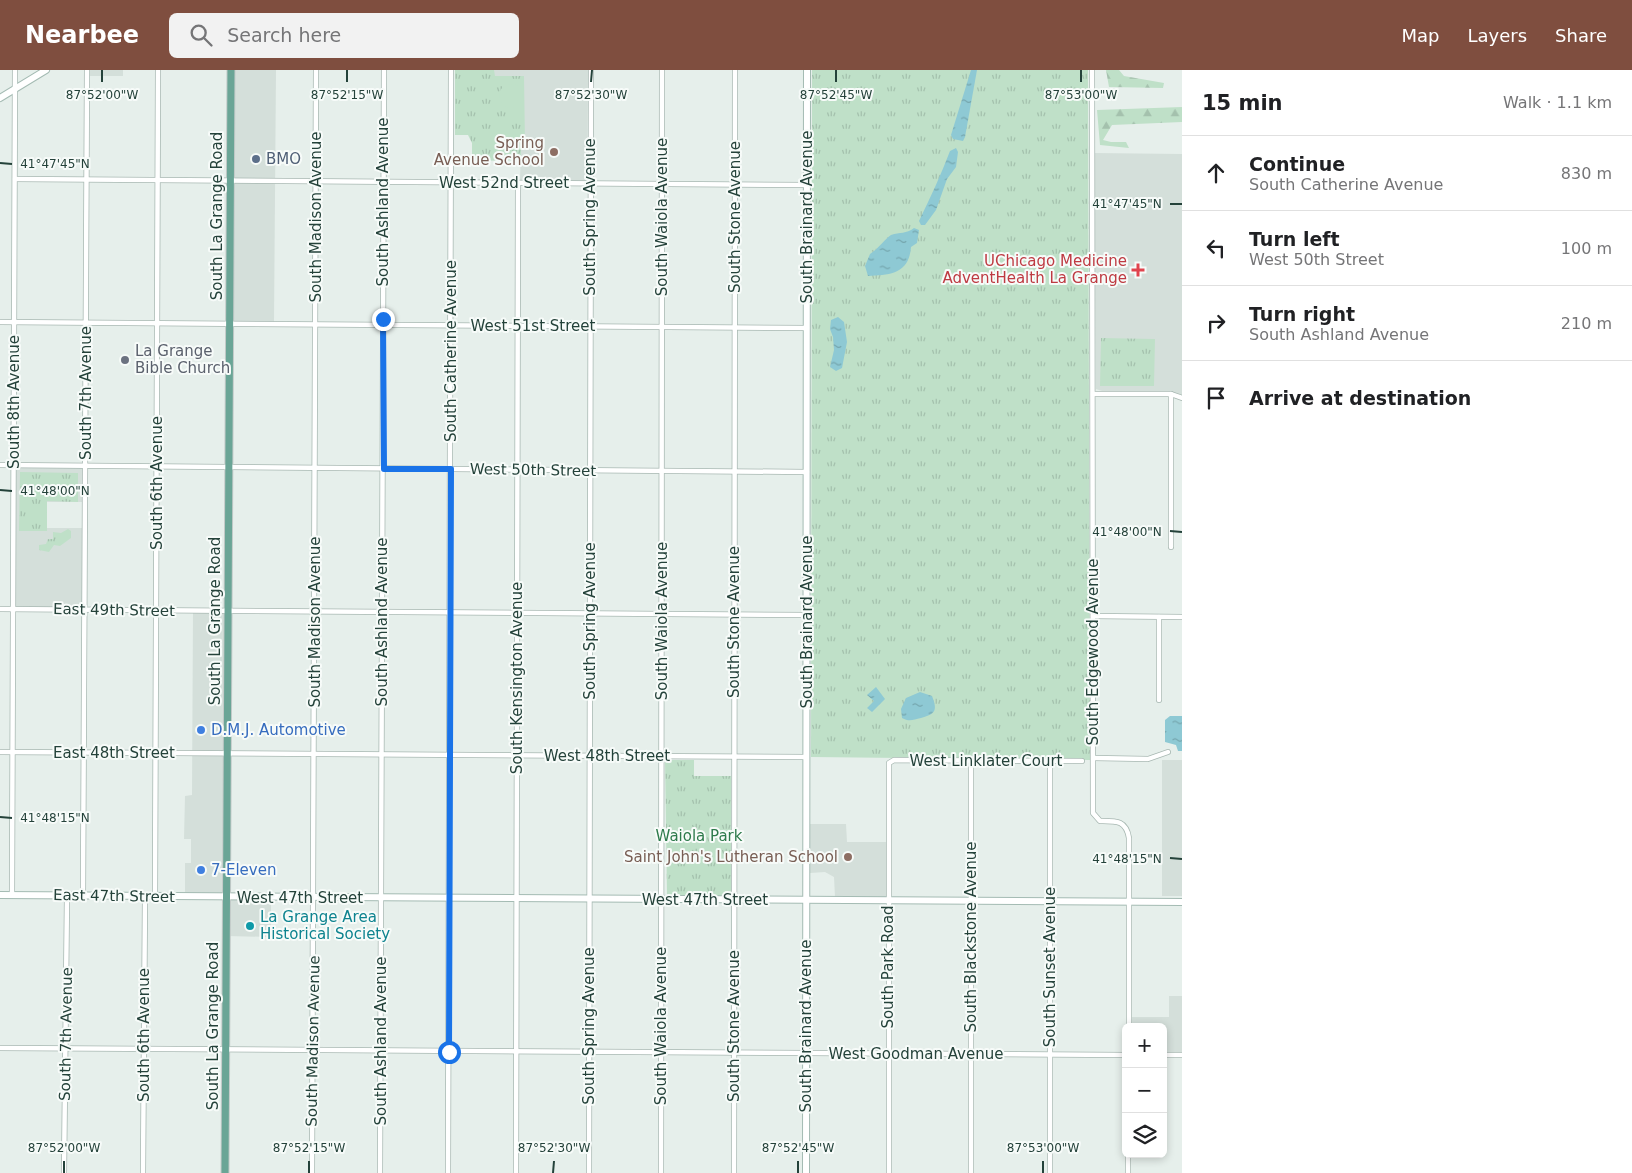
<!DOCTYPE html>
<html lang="en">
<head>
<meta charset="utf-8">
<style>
  :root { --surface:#fff; --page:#f2f2f2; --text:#202124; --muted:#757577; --line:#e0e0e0; --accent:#7f4e3f }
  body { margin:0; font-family:"DejaVu Sans",sans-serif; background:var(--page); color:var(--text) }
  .controls { position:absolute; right:15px; bottom:15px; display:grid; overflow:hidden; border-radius:8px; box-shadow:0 2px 8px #0003 }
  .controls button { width:45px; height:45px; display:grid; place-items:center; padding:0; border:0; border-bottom:1px solid var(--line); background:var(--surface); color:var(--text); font:25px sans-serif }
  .stop { position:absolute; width:15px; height:15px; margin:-11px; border:4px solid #1a73e8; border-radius:50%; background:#fff }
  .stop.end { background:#1a73e8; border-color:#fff; box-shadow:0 1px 5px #0008 }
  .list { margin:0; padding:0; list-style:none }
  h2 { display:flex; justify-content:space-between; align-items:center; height:65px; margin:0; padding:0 20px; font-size:21px }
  h2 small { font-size:16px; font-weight:400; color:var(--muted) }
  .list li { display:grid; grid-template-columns:32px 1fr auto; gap:15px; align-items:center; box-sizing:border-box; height:75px; padding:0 20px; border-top:1px solid var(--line) }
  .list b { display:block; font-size:19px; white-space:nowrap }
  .list p { margin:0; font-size:16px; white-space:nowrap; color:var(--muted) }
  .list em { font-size:16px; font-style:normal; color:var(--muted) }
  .icon { flex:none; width:28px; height:28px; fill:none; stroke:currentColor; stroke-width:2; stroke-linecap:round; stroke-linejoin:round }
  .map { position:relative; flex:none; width:1182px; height:1103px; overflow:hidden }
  header { display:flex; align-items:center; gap:30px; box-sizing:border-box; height:70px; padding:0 25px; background:var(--accent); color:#fff }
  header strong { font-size:24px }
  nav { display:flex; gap:28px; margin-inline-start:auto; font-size:18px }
  .search { width:350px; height:45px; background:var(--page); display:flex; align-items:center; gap:12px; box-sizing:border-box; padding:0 18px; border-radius:8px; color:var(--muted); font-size:19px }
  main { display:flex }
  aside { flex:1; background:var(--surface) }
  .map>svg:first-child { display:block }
  .built { fill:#d4dfda }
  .grass { fill:url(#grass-tufts) }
  .forest { fill:url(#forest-firs) }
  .pitch { fill:#bfe0c8 }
  .water { fill:url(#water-ripples) }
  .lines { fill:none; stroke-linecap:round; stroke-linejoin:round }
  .street-casing { stroke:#a8b8b2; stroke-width:6 }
  .secondary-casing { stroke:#a4bbb3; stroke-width:8 }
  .primary-casing { stroke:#c2cac8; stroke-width:9 }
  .street { stroke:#fff; stroke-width:4.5 }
  .secondary { stroke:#fff; stroke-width:6 }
  .primary { stroke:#6aa596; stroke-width:7 }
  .route { stroke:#1a73e8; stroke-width:6 }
  .ticks { fill:none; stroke:#24423a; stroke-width:2 }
  .education-dot { fill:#8d6e63; stroke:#f7fbf9; stroke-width:2 }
  .service-dot { fill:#5c6f8a; stroke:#f7fbf9; stroke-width:2 }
  .health-dot { fill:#e0444e; stroke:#f7fbf9; stroke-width:2 }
  .worship-dot { fill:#6b7280; stroke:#f7fbf9; stroke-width:2 }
  .shop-dot { fill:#3f7fe0; stroke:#f7fbf9; stroke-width:2 }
  .culture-dot { fill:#0f9aa8; stroke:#f7fbf9; stroke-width:2 }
  .labels { text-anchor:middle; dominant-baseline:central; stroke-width:4; stroke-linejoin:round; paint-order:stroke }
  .education-label { font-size:15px; fill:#785e54; stroke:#f7fbf9; text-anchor:end }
  .service-label { font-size:15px; fill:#4e5e75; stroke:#f7fbf9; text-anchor:start }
  .street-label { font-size:15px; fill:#24423a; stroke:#f7fbf9 }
  .health-label { font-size:15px; fill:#be3a42; stroke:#f7fbf9; text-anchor:end }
  .worship-label { font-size:15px; fill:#5b616d; stroke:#f7fbf9; text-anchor:start }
  .shop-label { font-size:15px; fill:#366cbe; stroke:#f7fbf9; text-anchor:start }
  .park-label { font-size:15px; fill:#2d7a4b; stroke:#f7fbf9 }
  .culture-label { font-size:15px; fill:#0d838f; stroke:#f7fbf9; text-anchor:start }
  .ticks-label { font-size:12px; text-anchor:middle; fill:#24423a; stroke:#f7fbf9; stroke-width:4; stroke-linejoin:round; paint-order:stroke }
</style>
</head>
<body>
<header>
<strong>Nearbee</strong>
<div class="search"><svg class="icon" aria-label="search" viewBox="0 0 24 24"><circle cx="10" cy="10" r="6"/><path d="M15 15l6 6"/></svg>Search here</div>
<nav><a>Map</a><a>Layers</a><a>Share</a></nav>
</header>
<main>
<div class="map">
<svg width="1182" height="1103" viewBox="0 0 1182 1103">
  <defs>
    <pattern id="grass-tufts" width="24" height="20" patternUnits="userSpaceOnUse" patternTransform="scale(1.25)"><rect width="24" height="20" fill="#bfe0c8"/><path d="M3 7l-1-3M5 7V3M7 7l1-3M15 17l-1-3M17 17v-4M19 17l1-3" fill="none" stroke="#a4c1ad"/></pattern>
    <pattern id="forest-firs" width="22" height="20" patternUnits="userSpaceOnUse" patternTransform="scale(1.25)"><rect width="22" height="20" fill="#bfe0c8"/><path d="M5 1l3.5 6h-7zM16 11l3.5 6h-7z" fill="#a4c1ad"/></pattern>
    <pattern id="water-ripples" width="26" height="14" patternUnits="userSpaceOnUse" patternTransform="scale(1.25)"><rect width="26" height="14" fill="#8ec9d4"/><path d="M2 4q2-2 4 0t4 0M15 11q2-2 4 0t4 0" fill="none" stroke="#74a5ad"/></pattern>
  </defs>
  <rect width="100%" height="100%" fill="#e6efeb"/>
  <g class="built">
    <rect x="89" y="0" width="34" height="6"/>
    <polygon points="235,0 276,0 274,252 232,251"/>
    <polygon points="494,0 588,0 587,111 520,110 521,73 524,73 524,7 494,6"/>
    <polygon points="1094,83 1182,84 1182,325 1166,321 1102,321 1096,319"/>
    <polygon points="14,396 84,397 84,432 47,432 47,458 84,458 83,539 14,538"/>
    <polygon points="193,542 227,542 225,826 185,826 185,793 191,793 191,769 184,769 185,726 192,725"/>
    <rect x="1162" y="690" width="20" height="136"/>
    <polygon points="810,754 846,754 847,772 887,772 887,827 835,827 834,807 825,802 810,803"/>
    <polygon points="227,828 271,828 271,867 227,866"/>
    <polygon points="1169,926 1182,926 1182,984 1163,984 1163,957 1130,957 1130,947 1169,947"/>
  </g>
  <g class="grass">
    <polygon points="455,0 494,0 495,6 524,6 525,73 521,74 521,90 472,91 472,73 468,65 455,65"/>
    <polygon points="812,0 1088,0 1090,690 811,687"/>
    <polygon points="1101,268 1155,269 1154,316 1100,316"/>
    <polygon points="20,402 78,403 78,432 47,431 47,461 19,461"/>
    <polygon points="68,459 71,461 71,468 60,476 54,475 49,482 39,480 39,475 46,474 48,469 53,469 53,462 61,463"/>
    <polygon points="665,690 694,690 694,706 731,706 731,827 667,826"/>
  </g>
  <g class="forest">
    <polygon points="1106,0 1119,0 1124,6 1164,13 1163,18 1109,17"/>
    <polygon points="1182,37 1182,52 1112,55 1103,70 1111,72 1126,72 1129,78 1100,75 1097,40"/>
  </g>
  <circle class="pitch" cx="511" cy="26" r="12"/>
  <g class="water">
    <polygon points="971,0 977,0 965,67 963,71 953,69 951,65"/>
    <path d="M956,78L958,82L956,97L947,109L936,140L925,155H921L919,151C930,128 941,105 950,81Z"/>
    <path d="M914,158L919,160L917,173L911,177C909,204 890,205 868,206L865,196L870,184C877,180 887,167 891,165C900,162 906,164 914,158Z"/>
    <polygon points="838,247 844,252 847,272 842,298 836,301 830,297 834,280 833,267 830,259 831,250"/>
    <polygon points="876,617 885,629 872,642 867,638 874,631 867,625"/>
    <path d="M920,622L932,626C938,641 935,644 921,648C913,650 909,652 902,648L901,639L906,628Z"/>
    <polygon points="1170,646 1182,646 1182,681 1178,681 1176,675 1165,672 1165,650"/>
  </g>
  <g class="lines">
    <g class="street-casing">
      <g id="street">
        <path d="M1092,0L1093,743L1100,751C1116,751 1126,750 1129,768V957"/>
        <polyline points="15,109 807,115"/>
        <polyline points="0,252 807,258"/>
        <polyline points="1093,324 1171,324 1182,328"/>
        <polyline points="1171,324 1171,477"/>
        <polyline points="0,395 807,402"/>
        <polyline points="0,539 807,545"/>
        <polyline points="1093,546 1182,547"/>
        <polyline points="1159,630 1159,547"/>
        <polyline points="0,682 806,687"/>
        <polyline points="1094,688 1148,689 1168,682"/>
        <polyline points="971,690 971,1103"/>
        <polyline points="12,825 15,0"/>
        <polyline points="83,826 87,0"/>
        <polyline points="155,827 158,0"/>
        <polyline points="0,978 1126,985"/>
        <polyline points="1163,985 1182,985"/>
        <polyline points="64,1103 67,826"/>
        <polyline points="143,1103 145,826"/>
        <polyline points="312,1103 316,0"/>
        <polyline points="380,1103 384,0"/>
        <polyline points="448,1103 451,0"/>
        <polyline points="516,1103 518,113"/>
        <polyline points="589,1103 591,0"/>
        <polyline points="661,1103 662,0"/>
        <polyline points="734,1103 735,0"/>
        <polyline points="889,1103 889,693 894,690 1082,691"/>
        <polyline points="1050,1103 1050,691"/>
        <polyline points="1128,1103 1128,1084"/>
      </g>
    </g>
    <g class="secondary-casing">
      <g id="secondary">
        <polyline points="0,28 46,0"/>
        <polyline points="0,825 1182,832"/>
        <polyline points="806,1103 807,0"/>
      </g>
    </g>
    <g class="primary-casing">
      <polyline id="primary" points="225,1103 231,0"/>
    </g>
    <use href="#street" class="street"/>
    <use href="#secondary" class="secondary"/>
    <use href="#primary" class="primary"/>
  </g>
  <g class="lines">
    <polyline class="route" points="383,249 384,399 451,399 449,982"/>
  </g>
  <path class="ticks" d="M102,12V0M347,12V0M591,12L592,0M836,12V0M1081,12V0M0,93L12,94M1170,134H1182M0,420L12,421M1170,461L1182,462M0,747L12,748M1170,788L1182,789M64,1103V1091M309,1103V1091M553,1103L554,1091M798,1103V1091M1043,1103V1091"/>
  <g class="education-dot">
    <circle cx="554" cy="82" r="5"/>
    <circle cx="848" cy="787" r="5"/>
  </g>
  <circle class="service-dot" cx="256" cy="89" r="5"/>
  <path class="health-dot" d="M1135.5 192.5h5v5h5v5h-5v5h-5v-5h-5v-5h5z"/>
  <circle class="worship-dot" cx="125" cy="290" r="5"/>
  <g class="shop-dot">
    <circle cx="201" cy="660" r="5"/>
    <circle cx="201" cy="800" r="5"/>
  </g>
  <circle class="culture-dot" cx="250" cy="856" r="5"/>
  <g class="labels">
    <g class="education-label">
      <text x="544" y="73">Spring<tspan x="544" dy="17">Avenue School</tspan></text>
      <text x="838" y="787">Saint John's Lutheran School</text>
    </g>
    <g class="service-label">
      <text x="266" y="89">BMO</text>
    </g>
    <g class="street-label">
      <text x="504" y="113">West 52nd Street</text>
      <text transform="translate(383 132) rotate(-90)">South Ashland Avenue</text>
      <text transform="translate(217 146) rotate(-90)">South La Grange Road</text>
      <text transform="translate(316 147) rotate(-90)">South Madison Avenue</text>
      <text transform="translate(590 147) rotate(-90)">South Spring Avenue</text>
      <text transform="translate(662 147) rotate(-90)">South Waiola Avenue</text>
      <text transform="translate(735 147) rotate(-90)">South Stone Avenue</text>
      <text transform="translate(807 147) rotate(-90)">South Brainard Avenue</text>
      <text x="533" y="256">West 51st Street</text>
      <text transform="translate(451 281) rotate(-90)">South Catherine Avenue</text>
      <text transform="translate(86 323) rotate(-90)">South 7th Avenue</text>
      <text transform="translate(14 332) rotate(-90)">South 8th Avenue</text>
      <text transform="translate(533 400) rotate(1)">West 50th Street</text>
      <text transform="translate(157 413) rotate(-90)">South 6th Avenue</text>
      <text transform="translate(114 540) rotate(1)">East 49th Street</text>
      <text transform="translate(215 551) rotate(-90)">South La Grange Road</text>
      <text transform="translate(590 551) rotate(-90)">South Spring Avenue</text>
      <text transform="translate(662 551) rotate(-90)">South Waiola Avenue</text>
      <text transform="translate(315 552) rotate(-90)">South Madison Avenue</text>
      <text transform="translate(382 552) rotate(-90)">South Ashland Avenue</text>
      <text transform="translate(734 552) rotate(-90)">South Stone Avenue</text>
      <text transform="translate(807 552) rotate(-90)">South Brainard Avenue</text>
      <text transform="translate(1093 582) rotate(-90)">South Edgewood Avenue</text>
      <text transform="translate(517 608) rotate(-90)">South Kensington Avenue</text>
      <text x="114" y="683">East 48th Street</text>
      <text x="607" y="686">West 48th Street</text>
      <text x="986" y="691">West Linklater Court</text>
      <text transform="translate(114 826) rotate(1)">East 47th Street</text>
      <text x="300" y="828">West 47th Street</text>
      <text x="705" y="830">West 47th Street</text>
      <text transform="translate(971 867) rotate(-90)">South Blackstone Avenue</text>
      <text transform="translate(888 897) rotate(-90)">South Park Road</text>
      <text transform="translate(1050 897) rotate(-90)">South Sunset Avenue</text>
      <text transform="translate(213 956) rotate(-90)">South La Grange Road</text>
      <text transform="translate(589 956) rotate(-90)">South Spring Avenue</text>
      <text transform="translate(661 956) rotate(-90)">South Waiola Avenue</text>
      <text transform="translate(734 956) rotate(-90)">South Stone Avenue</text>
      <text transform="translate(806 956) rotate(-90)">South Brainard Avenue</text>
      <text transform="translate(66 964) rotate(-89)">South 7th Avenue</text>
      <text transform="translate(144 965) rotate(-90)">South 6th Avenue</text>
      <text transform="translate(313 971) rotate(-89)">South Madison Avenue</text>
      <text transform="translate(381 971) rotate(-90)">South Ashland Avenue</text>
      <text x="916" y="984">West Goodman Avenue</text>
    </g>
    <g class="health-label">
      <text x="1127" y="191">UChicago Medicine<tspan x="1127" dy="17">AdventHealth La Grange</tspan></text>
    </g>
    <g class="worship-label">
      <text x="135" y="281">La Grange<tspan x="135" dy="17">Bible Church</tspan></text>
    </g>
    <g class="shop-label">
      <text x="211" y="660">D.M.J. Automotive</text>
      <text x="211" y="800">7-Eleven</text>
    </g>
    <g class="park-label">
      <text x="699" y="766">Waiola Park</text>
    </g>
    <g class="culture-label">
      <text x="260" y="847">La Grange Area<tspan x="260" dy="17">Historical Society</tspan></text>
    </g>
  </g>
  <g class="ticks-label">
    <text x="102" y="29">87°52'00"W</text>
    <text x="347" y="29">87°52'15"W</text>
    <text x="591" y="29">87°52'30"W</text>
    <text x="836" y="29">87°52'45"W</text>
    <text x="1081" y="29">87°53'00"W</text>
    <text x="55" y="98">41°47'45"N</text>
    <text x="1127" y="138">41°47'45"N</text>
    <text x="55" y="425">41°48'00"N</text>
    <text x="1127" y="466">41°48'00"N</text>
    <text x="55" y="752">41°48'15"N</text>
    <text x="1127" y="793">41°48'15"N</text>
    <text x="64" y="1082">87°52'00"W</text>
    <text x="309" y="1082">87°52'15"W</text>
    <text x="554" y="1082">87°52'30"W</text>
    <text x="798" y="1082">87°52'45"W</text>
    <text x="1043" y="1082">87°53'00"W</text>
  </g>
</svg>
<div class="controls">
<button>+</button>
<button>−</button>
<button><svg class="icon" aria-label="layers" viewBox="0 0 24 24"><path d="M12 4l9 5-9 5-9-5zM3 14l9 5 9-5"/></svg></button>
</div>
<div class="stop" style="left:449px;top:982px"></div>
<div class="stop end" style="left:383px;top:249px"></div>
</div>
<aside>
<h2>15 min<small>Walk · 1.1 km</small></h2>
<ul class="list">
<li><svg class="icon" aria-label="ahead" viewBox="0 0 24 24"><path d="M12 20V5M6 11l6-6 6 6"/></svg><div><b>Continue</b><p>South Catherine Avenue</p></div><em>830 m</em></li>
<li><svg class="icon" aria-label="left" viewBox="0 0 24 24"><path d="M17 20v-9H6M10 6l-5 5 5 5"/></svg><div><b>Turn left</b><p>West 50th Street</p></div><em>100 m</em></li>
<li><svg class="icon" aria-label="right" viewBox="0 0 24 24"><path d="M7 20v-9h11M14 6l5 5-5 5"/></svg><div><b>Turn right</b><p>South Ashland Avenue</p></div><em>210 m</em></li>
<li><svg class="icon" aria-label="arrive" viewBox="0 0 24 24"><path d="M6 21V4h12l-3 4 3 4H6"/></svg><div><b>Arrive at destination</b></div></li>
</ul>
</aside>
</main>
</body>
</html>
